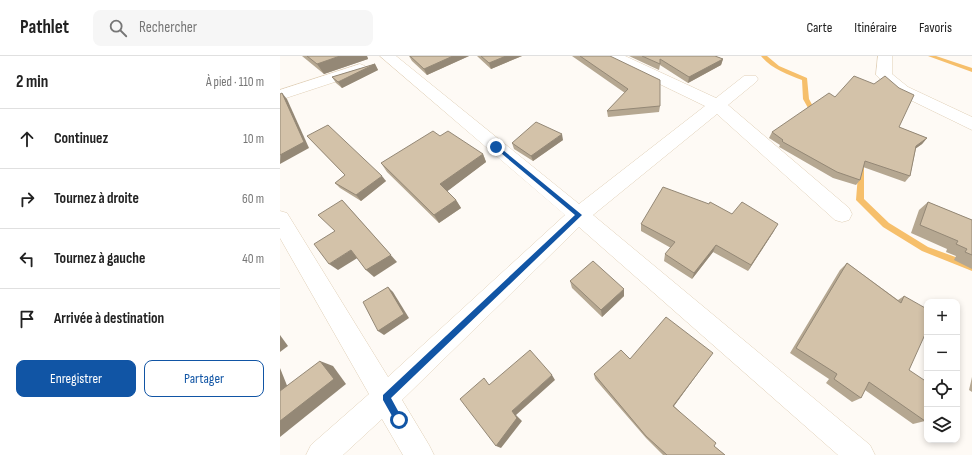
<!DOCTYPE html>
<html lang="fr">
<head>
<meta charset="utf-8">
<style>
  :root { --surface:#fff; --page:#f6f6f6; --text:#222; --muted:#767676; --line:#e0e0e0; --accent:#1155a5 }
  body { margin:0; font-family:"Sofia Sans Condensed",sans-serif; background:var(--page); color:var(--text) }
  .controls { position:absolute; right:12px; bottom:12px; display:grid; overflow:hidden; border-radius:8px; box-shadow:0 2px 6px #0003 }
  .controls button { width:36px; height:36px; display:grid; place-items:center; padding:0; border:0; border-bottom:1px solid var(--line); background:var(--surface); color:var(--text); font:20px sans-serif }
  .stop { position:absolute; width:12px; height:12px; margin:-9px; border:3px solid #1155a5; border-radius:50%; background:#fff }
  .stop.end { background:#1155a5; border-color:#fff; box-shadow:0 1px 4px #0008 }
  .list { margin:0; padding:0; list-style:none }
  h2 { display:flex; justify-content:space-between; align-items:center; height:52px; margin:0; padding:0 16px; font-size:17px }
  h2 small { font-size:13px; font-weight:400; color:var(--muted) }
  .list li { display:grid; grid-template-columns:26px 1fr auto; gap:12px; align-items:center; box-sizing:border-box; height:60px; padding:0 16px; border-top:1px solid var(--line) }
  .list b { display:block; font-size:15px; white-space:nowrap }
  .list em { font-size:13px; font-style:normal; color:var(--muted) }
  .actions { display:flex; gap:8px; padding:12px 16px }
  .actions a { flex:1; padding:9px 0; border:1px solid var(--accent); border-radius:8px; text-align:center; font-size:14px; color:var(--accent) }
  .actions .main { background:var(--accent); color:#fff }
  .icon { flex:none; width:22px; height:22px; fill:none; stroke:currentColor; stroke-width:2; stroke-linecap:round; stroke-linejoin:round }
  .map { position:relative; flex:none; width:692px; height:399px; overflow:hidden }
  header { display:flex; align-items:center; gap:24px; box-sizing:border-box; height:56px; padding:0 20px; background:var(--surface); border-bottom:1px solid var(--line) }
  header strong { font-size:19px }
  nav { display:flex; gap:22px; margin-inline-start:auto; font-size:14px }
  .search { width:280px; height:36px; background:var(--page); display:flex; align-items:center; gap:10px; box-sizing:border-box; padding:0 14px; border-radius:8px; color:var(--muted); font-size:15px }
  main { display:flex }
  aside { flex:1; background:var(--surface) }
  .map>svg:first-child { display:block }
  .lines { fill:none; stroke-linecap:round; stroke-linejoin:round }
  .stream { fill:#f6bf6b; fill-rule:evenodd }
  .minor-casing { stroke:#e0cfb6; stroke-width:1 }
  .minor { fill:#fff; fill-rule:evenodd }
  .wall { fill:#b5a791 }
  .shaded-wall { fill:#948876 }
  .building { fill:#d3c2a9; stroke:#948876 }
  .route { fill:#1155a5 }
</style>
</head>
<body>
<header>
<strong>Pathlet</strong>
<div class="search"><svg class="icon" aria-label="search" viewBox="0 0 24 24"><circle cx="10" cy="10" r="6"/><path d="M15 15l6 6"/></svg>Rechercher</div>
<nav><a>Carte</a><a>Itinéraire</a><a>Favoris</a></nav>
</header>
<main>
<aside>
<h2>2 min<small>À pied · 110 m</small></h2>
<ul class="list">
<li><svg class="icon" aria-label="ahead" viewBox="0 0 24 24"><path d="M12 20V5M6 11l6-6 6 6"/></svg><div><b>Continuez</b></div><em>10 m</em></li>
<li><svg class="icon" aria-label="right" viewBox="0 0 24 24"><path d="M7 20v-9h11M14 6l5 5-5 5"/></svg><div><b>Tournez à droite</b></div><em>60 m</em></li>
<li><svg class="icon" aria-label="left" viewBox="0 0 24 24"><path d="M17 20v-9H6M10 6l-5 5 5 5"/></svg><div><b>Tournez à gauche</b></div><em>40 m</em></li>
<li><svg class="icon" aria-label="arrive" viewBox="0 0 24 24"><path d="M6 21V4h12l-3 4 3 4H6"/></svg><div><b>Arrivée à destination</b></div></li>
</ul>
<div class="actions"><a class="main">Enregistrer</a><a>Partager</a></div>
</aside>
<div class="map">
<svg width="692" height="399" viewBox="0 0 692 399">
  <rect width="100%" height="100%" fill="#fefaf5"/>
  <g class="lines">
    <g class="stream">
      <path d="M481,0H487L499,10L527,22L529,43L537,58L536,59H532L523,43L522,24C507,18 492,13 481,0Z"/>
      <polygon points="648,0 656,0 692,12 692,16"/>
      <polygon points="579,106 583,106 584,108 584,143 609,167 648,191 692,207 692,215 642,195 603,171 576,144"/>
    </g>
    <g class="minor-casing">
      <g id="minor">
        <polygon points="100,0 116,0 299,148 425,50 328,3 326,0 345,0 436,42 464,20 476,20 478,23 476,26 448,49 569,152 572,158 569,164 562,166 555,164 437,58 313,159 590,389 595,399 558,399 299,171 122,344 149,389 154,399 123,399 102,363 63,399 26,399 31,389 89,338 0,182 0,155 7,157 108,321 285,159"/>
        <polygon points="598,0 612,0 612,18 628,31 692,61 692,74 616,37 596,19"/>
        <polygon points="80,8 85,10 88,13 85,16 0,44 0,34"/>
      </g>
    </g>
    <use href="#minor" class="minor"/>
  </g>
  <g class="wall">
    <polygon points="22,0 87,0 88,3 44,18"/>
    <polygon points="129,0 189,0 147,19 132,5"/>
    <polygon points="197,0 242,0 211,13"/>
    <polygon points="292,0 330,0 380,50 379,56 328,61 327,55 345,37"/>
    <polygon points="349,0 435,0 443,3 441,9 408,27 380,9 379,14"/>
    <polygon points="95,8 98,14 62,32 56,27 52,21"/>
    <polygon points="555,41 619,71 647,82 642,88 636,92 630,120 625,126 583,111 580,124 576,129 553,122 501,92 499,91 500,89 489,82 492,76"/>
    <polygon points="27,80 106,125 81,145 60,132 55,127 65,119"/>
    <polygon points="160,80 203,98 206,106 167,135 176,144 181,152 159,167 107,116 101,107"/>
    <polygon points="283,84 253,105 234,93 232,87"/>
    <polygon points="648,146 692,164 692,213 674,204 676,200 666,196 667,193 631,177 639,154"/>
    <polygon points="452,158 494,175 468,215 433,196 412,223 384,205 385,198 391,192 361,175 361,168"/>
    <polygon points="567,207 618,244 624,240 629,314 645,365 633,368 585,334 581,342 572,346 546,327 549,323 510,297 560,214"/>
    <polygon points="290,225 344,240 322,261 292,232"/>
    <polygon points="429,302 394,350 434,390 445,399 383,399 366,382 315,323 314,318 350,303"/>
    <polygon points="692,321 692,336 689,334"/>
  </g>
  <g class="shaded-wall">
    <polygon points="60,0 87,0 88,3 44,18 37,8"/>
    <polygon points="173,0 189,0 147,19 144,13"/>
    <polygon points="226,0 242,0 211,13 209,7"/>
    <polygon points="443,3 441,9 408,27 409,21"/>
    <polygon points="95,8 98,14 62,32 58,26"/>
    <polygon points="2,37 7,43 29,92 0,108"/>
    <polygon points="282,78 283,84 253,105 251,100"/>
    <polygon points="647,82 642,88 631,96 636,90"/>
    <polygon points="203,98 206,106 165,137 160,128"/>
    <polygon points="102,120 106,125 81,145 76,139"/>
    <polygon points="62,144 117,206 94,221 86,214"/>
    <polygon points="176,144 181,152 159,167 154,159"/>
    <polygon points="498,168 494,175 468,215 471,209"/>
    <polygon points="436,189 433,196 412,223 414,217"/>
    <polygon points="71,194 79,201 58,214 49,208"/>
    <polygon points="108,231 113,236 129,262 104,279 98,275"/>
    <polygon points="344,233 344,240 322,261 321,254"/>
    <polygon points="0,279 8,290 0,296"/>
    <polygon points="433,297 429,302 391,354 393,350"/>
    <polygon points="40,305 53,310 66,328 0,381 0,365"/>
    <polygon points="0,312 12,342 0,338"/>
    <polygon points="272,319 275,324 236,359 242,365 221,392 216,390 232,355"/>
  </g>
  <g class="building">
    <polygon points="27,0 60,0 37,8"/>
    <polygon points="130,0 173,0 144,13"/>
    <polygon points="201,0 226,0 209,7"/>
    <polygon points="300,0 330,0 380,24 380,50 327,55 348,33"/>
    <polygon points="362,0 435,0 443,3 409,21 380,3 380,8"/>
    <polygon points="95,8 58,26 52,21"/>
    <polygon points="574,20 594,28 605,20 619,32 634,39 619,71 647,82 636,90 630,120 585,105 580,124 557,116 503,86 502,85 503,84 492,76 549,37 555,41"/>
    <polygon points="2,37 24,86 0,99 0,38"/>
    <polygon points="256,66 282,78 251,100 232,87"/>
    <polygon points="48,69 102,120 76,139 55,127 65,119 27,80"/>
    <polygon points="153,75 160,80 168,75 203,98 160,128 176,144 154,159 101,107"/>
    <polygon points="383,131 429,148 430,146 452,158 462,146 498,168 471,209 436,189 414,217 385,198 395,186 361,168"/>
    <polygon points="62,144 111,199 86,214 71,194 49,208 34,188 55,175 38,159"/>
    <polygon points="648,146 692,164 692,199 685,196 687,193 676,188 678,185 640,169"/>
    <polygon points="313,205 344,233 321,254 290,225"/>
    <polygon points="567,207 621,247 624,240 647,253 647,274 629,314 647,326 647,361 645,365 589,326 581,342 554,323 557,318 516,292"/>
    <polygon points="108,231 124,258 98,275 83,246"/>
    <polygon points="386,261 433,297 393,350 436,387 434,390 445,399 387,399 366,380 314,318 341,294 350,303"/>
    <polygon points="250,294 272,319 232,355 237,362 216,390 180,343 204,322 209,329"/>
    <polygon points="40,305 54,323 0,365 0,335"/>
  </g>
  <polygon class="route" points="215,90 218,90 302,159 111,342 123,364 119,369 116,367 103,344 103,339 295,159 215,92"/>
</svg>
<div class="controls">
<button>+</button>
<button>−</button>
<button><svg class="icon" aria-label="locate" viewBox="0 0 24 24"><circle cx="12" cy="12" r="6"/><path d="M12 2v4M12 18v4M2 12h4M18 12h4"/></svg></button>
<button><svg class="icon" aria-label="layers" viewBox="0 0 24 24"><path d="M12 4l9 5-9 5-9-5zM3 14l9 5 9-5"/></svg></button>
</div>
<div class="stop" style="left:119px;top:364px"></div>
<div class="stop end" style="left:216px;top:91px"></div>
</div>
</main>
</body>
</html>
